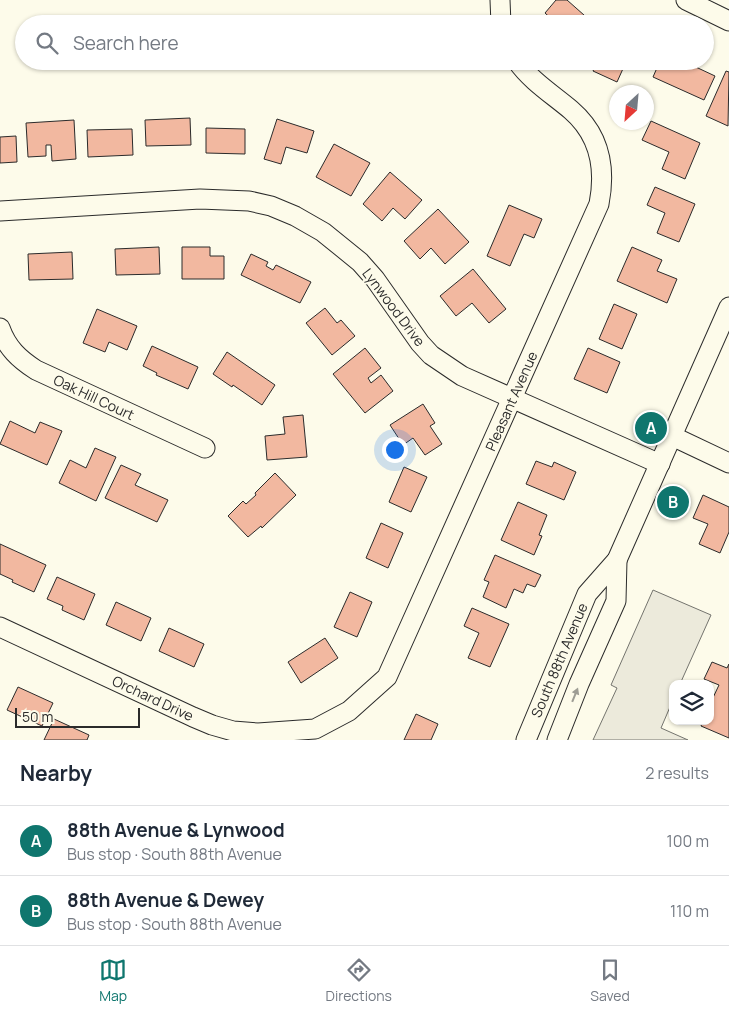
<!DOCTYPE html>
<html lang="en">
<head>
<meta charset="utf-8">
<style>
  :root { --surface:#fff; --page:#f2f2f3; --text:#1f2937; --muted:#747a83; --line:#e0e1e3; --accent:#0f766e }
  body { margin:0; font-family:Manrope,sans-serif; background:var(--page); color:var(--text) }
  .controls { position:absolute; right:15px; bottom:15px; display:grid; overflow:hidden; border-radius:10px; box-shadow:0 1px 4px #0004 }
  .controls button { width:45px; height:45px; display:grid; place-items:center; padding:0; border:0; border-bottom:1px solid var(--line); background:var(--surface); color:var(--text); font:25px sans-serif }
  .compass { position:absolute; left:609px; top:85px; width:45px; height:45px; border-radius:50%; background:var(--surface); box-shadow:0 1px 4px #0004; rotate:206deg }
  .scale { position:absolute; left:15px; bottom:12px; width:125px; box-sizing:border-box; padding-left:5px; border:2px solid #2b2b2b; border-top:0; font-size:14px; line-height:18px; white-space:nowrap; color:#2b2b2b; -webkit-text-stroke:4px #fdfbea; paint-order:stroke }
  .you { position:absolute; left:394px; top:449px; width:18px; height:18px; margin:-12px; border:4px solid #fff; border-radius:50%; background:#1a73e8; box-shadow:0 0 0 8px #1a73e833 }
  .badge { display:grid; place-items:center; width:32px; height:32px; border-radius:50%; background:var(--accent); color:#fff; font-size:16px; font-weight:700 }
  .pin { position:absolute; translate:-50% -50%; border:2px solid #fff; box-shadow:0 1px 5px #0006 }
  .list { margin:0; padding:0; list-style:none }
  h2 { display:flex; justify-content:space-between; align-items:center; height:65px; margin:0; padding:0 20px; font-size:21px }
  h2 small { font-size:16px; font-weight:400; color:var(--muted) }
  .list li { display:grid; grid-template-columns:32px 1fr auto; gap:15px; align-items:center; box-sizing:border-box; height:70px; padding:0 20px; border-top:1px solid var(--line) }
  .list b { display:block; font-size:19px; white-space:nowrap }
  .list p { margin:0; font-size:16px; white-space:nowrap; color:var(--muted) }
  .list em { font-size:16px; font-style:normal; color:var(--muted) }
  .icon { flex:none; width:28px; height:28px; fill:none; stroke:currentColor; stroke-width:2; stroke-linecap:round; stroke-linejoin:round }
  .map { position:relative; flex:none; width:729px; height:740px; overflow:hidden }
  .search { position:absolute; background:var(--surface); box-shadow:0 1px 4px #0004; left:15px; right:15px; top:15px; height:55px; display:flex; align-items:center; gap:12px; box-sizing:border-box; padding:0 18px; border-radius:28px; color:var(--muted); font-size:19px }
  .sheet { height:205px; background:var(--surface) }
  nav { display:flex; justify-content:space-around; align-items:center; box-sizing:border-box; height:70px; border-top:1px solid var(--line); background:var(--surface); font-size:14px; color:var(--muted) }
  nav a { display:grid; justify-items:center; gap:2px }
  nav .on { color:var(--accent) }
  .map>svg:first-child { display:block }
  .parking { fill:#eceadb; stroke:#74746e }
  .building { fill:#f2b8a0; stroke:#2b2b2b }
  .lines { fill:none; stroke-linecap:round; stroke-linejoin:round }
  .minor-casing { stroke:#2b2b2b; stroke-width:21 }
  .minor { stroke:#fdfbea; stroke-width:19 }
  .oneway { fill:#9e9d94 }
  .labels { text-anchor:middle; dominant-baseline:central; stroke-width:4; stroke-linejoin:round; paint-order:stroke }
  .street-label { font-size:14px; fill:#2b2b2b; stroke:#fdfbea }
</style>
</head>
<body>
<div class="map">
<svg width="729" height="740" viewBox="0 0 729 740">
  <rect width="100%" height="100%" fill="#fdfbea"/>
  <polygon class="parking" points="653,590 711,615 680,684 673,684 673,700 661,728 688,740 593,740 617,688 611,685"/>
  <g class="building">
    <polygon points="556,0 567,0 593,23 557,24 545,13"/>
    <polygon points="598,61 645,61 641,69 626,62 617,82 593,71"/>
    <polygon points="660,61 683,61 715,76 704,100 653,77"/>
    <polygon points="726,71 729,72 728,126 706,116"/>
    <polygon points="190,118 191,145 146,146 145,120"/>
    <polygon points="277,119 314,131 307,153 286,147 281,164 264,159"/>
    <polygon points="74,120 76,159 52,161 51,145 46,145 46,156 28,157 26,123"/>
    <polygon points="651,121 700,143 685,179 662,169 669,152 642,140"/>
    <polygon points="206,128 245,129 245,154 206,153"/>
    <polygon points="132,129 133,155 88,157 87,130"/>
    <polygon points="16,136 17,162 0,163 0,137"/>
    <polygon points="334,144 370,163 351,196 316,177"/>
    <polygon points="390,172 422,200 405,219 393,208 382,221 363,204"/>
    <polygon points="655,187 695,204 679,242 657,233 665,213 647,205"/>
    <polygon points="509,205 542,219 534,238 524,234 510,266 487,256"/>
    <polygon points="438,209 469,242 445,264 431,248 420,259 404,241"/>
    <polygon points="159,247 160,274 116,275 115,249"/>
    <polygon points="182,247 210,247 210,256 224,256 224,279 182,279"/>
    <polygon points="632,247 662,260 657,271 677,279 667,303 617,281"/>
    <polygon points="72,252 73,279 29,280 28,254"/>
    <polygon points="251,254 268,262 266,266 273,270 276,265 311,282 300,303 241,275"/>
    <polygon points="473,269 506,309 489,323 472,303 456,316 440,296"/>
    <polygon points="614,304 637,314 622,349 599,339"/>
    <polygon points="325,308 337,323 341,320 355,336 332,355 306,323"/>
    <polygon points="97,309 137,326 127,350 109,342 105,352 83,343"/>
    <polygon points="152,346 198,367 188,389 156,375 157,373 143,366"/>
    <polygon points="365,348 381,368 368,378 371,383 381,375 393,391 365,413 333,374"/>
    <polygon points="588,348 620,362 607,393 574,379"/>
    <polygon points="227,352 275,385 262,405 233,385 232,387 213,374"/>
    <polygon points="423,404 435,423 430,426 442,444 425,455 413,438 403,445 390,425"/>
    <polygon points="303,415 307,457 267,460 265,436 285,434 283,417"/>
    <polygon points="10,421 35,433 40,422 62,431 47,465 0,444"/>
    <polygon points="95,448 116,457 96,501 59,483 70,460 86,468"/>
    <polygon points="536,461 552,467 554,462 576,472 564,500 526,484"/>
    <polygon points="121,465 141,474 135,485 168,500 157,522 105,498"/>
    <polygon points="404,467 427,477 411,512 389,502"/>
    <polygon points="275,473 296,495 262,528 261,526 248,537 228,516 243,501 246,504 256,495 255,493"/>
    <polygon points="703,495 729,507 729,532 720,553 699,544 708,524 693,518"/>
    <polygon points="518,502 547,515 539,535 542,536 534,555 501,540"/>
    <polygon points="381,523 403,533 388,568 366,558"/>
    <polygon points="0,544 46,565 34,592 12,582 13,580 0,574"/>
    <polygon points="495,555 541,575 535,587 527,584 523,593 514,589 506,608 483,597 489,582 484,580"/>
    <polygon points="57,577 95,594 84,620 62,610 63,606 47,599"/>
    <polygon points="350,592 372,602 357,637 334,627"/>
    <polygon points="116,602 151,618 141,641 106,625"/>
    <polygon points="472,608 509,624 490,667 468,658 479,633 464,626"/>
    <polygon points="169,628 204,644 194,667 159,651"/>
    <polygon points="325,638 338,658 301,683 288,662"/>
    <polygon points="712,662 727,668 729,664 729,738 701,726 703,721 710,721 710,704 719,685 704,679"/>
    <polygon points="18,687 53,703 42,726 7,710"/>
    <polygon points="416,714 438,724 431,740 404,740"/>
    <polygon points="54,719 89,735 87,740 44,740"/>
  </g>
  <g class="lines">
    <g class="minor-casing">
      <g id="minor">
        <polyline points="500,0 501,24"/>
        <polyline points="686,0 729,21"/>
        <polyline points="0,211 200,199 249,201 271,206 295,216 323,232 360,262 375,279 420,343 431,355 462,376 660,464"/>
        <path d="M0,328C7,348 19,359 36,370L205,448"/>
        <polyline points="672,436 729,463"/>
        <path d="M0,627L193,717L212,725L233,731L258,733L315,729L349,711L387,677L599,204C606,168 600,135 571,110C552,94 531,81 517,61"/>
        <polyline points="526,740 587,594 617,560 729,307"/>
        <polyline points="557,740 579,684 616,601 617,560"/>
      </g>
    </g>
    <use href="#minor" class="minor"/>
  </g>
  <defs><path id="oneway-solid" d="M-6-.8H1V-3.2L6.5 0L1 3.2V.8H-6Z" transform="scale(1.25)"/></defs>
  <use class="oneway" href="#oneway-solid" transform="translate(575 695) rotate(-68)"/>
  <g class="labels">
    <g class="street-label">
      <text transform="translate(394 307) rotate(53)">Lynwood Drive</text>
      <text transform="translate(94 397) rotate(25)">Oak Hill Court</text>
      <text transform="translate(511 401) rotate(-66)">Pleasant Avenue</text>
      <text transform="translate(559 660) rotate(-67)">South 88th Avenue</text>
      <text transform="translate(153 698) rotate(25)">Orchard Drive</text>
    </g>
  </g>
</svg>
<div class="controls">
<button><svg class="icon" aria-label="layers" viewBox="0 0 24 24"><path d="M12 4l9 5-9 5-9-5zM3 14l9 5 9-5"/></svg></button>
</div>
<svg class="compass" viewBox="-18 -18 36 36"><path d="M0-13l5 13h-10z" fill="#e53935"/><path d="M0 13l5-13h-10z" fill="#747a83"/></svg>
<div class="scale">50 m</div>
<div class="you"></div>
<div class="pin badge" style="left:651px;top:428px">A</div>
<div class="pin badge" style="left:673px;top:502px">B</div>
<div class="search"><svg class="icon" aria-label="search" viewBox="0 0 24 24"><circle cx="10" cy="10" r="6"/><path d="M15 15l6 6"/></svg>Search here</div>
</div>
<section class="sheet">
<h2>Nearby<small>2 results</small></h2>
<ul class="list">
<li><span class="badge">A</span><div><b>88th Avenue &amp; Lynwood</b><p>Bus stop · South 88th Avenue</p></div><em>100 m</em></li>
<li><span class="badge">B</span><div><b>88th Avenue &amp; Dewey</b><p>Bus stop · South 88th Avenue</p></div><em>110 m</em></li>
</ul>
</section>
<nav>
<a class="on"><svg class="icon" aria-label="map" viewBox="0 0 24 24"><path d="M3 6l6-2 6 2 6-2v14l-6 2-6-2-6 2zM9 4v14M15 6v14"/></svg>Map</a>
<a><svg class="icon" aria-label="directions" viewBox="0 0 24 24"><path d="M12 3l9 9-9 9-9-9zM9 14v-3h6M13 9l2 2-2 2"/></svg>Directions</a>
<a><svg class="icon" aria-label="saved" viewBox="0 0 24 24"><path d="M7 4h10v16l-5-4-5 4z"/></svg>Saved</a>
</nav>
</body>
</html>
